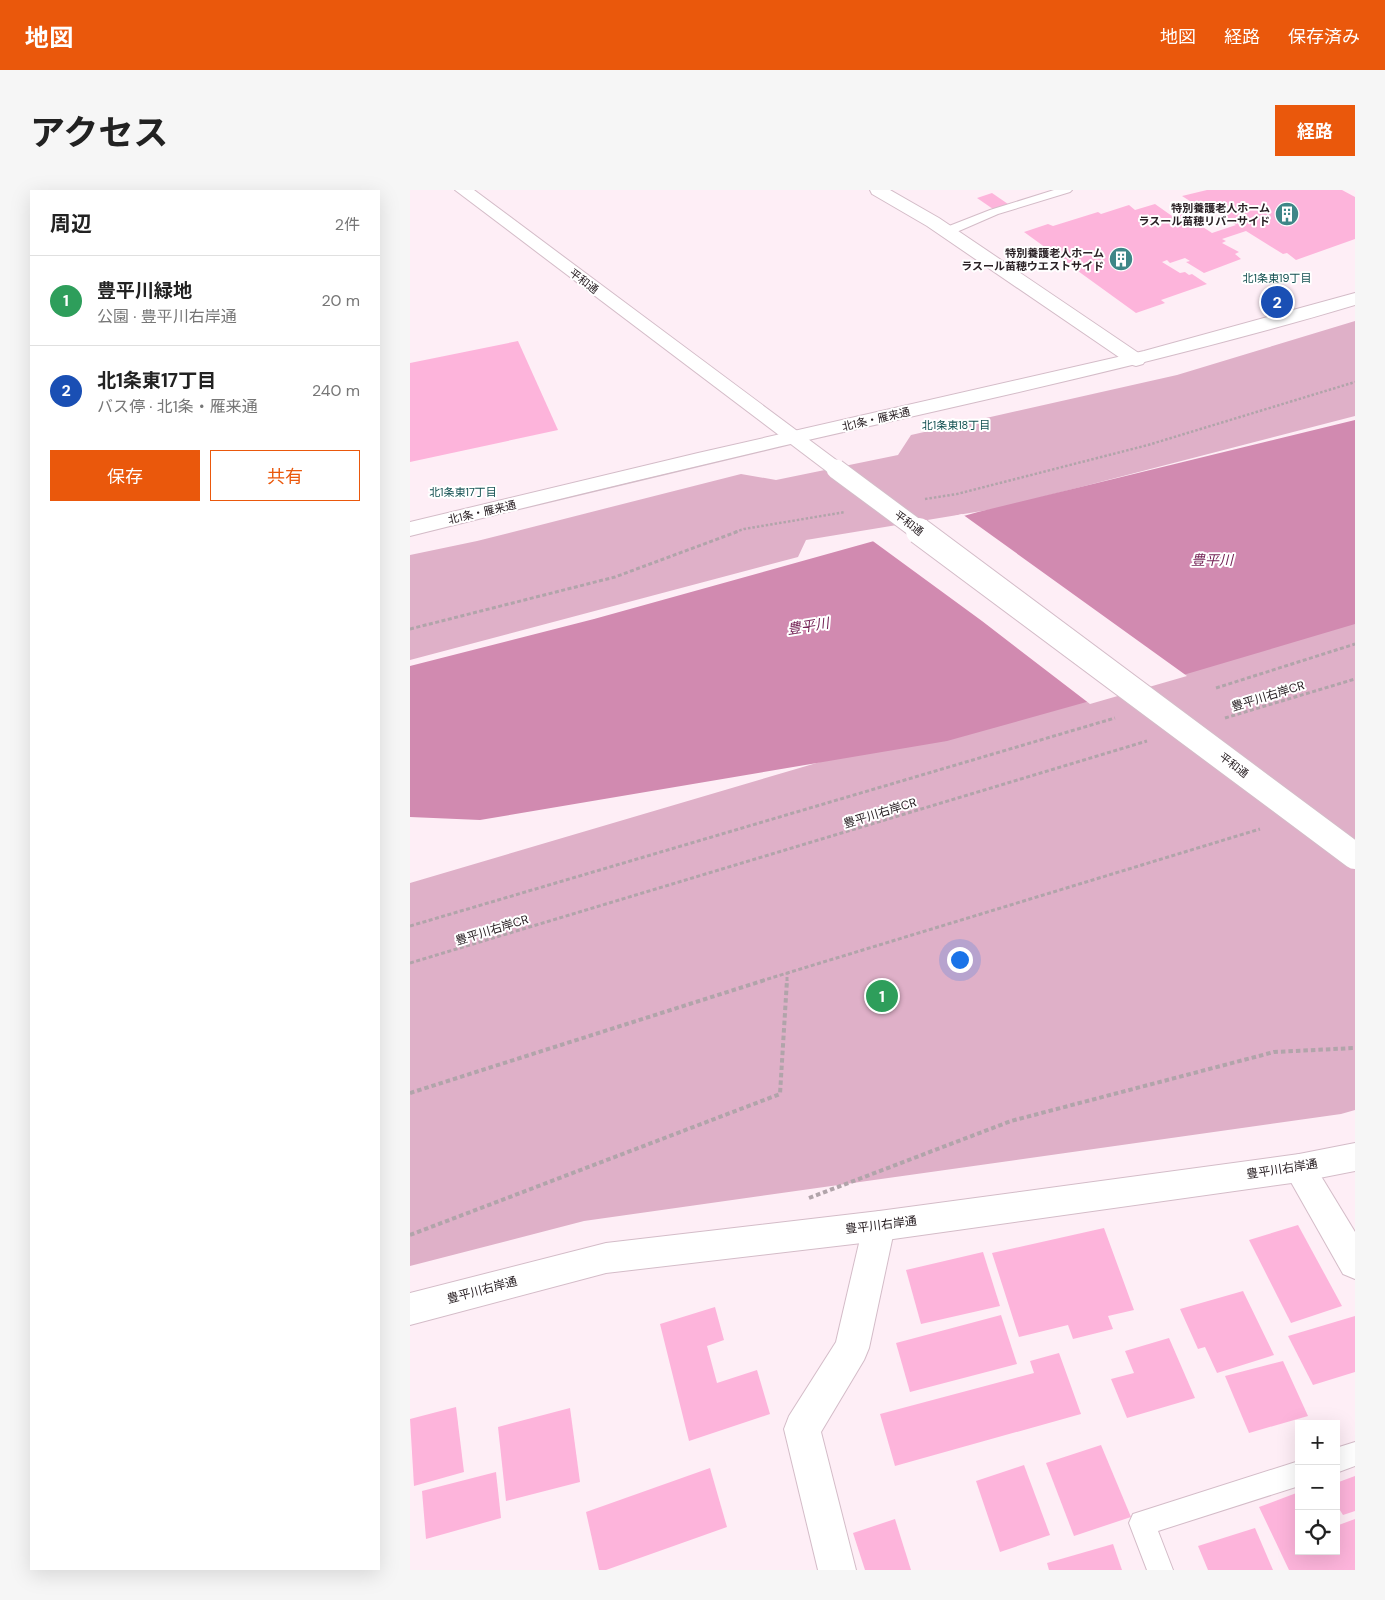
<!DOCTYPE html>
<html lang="ja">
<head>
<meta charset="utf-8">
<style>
  :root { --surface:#fff; --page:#f6f6f6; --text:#222; --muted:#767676; --line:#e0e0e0; --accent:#ea580c }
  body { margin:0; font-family:"DM Sans","Noto Sans JP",sans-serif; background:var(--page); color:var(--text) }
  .controls { position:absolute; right:15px; bottom:15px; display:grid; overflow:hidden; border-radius:0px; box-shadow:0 5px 20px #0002 }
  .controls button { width:45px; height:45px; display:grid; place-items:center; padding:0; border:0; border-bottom:1px solid var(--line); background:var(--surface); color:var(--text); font:25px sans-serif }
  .you { position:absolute; left:549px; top:769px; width:18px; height:18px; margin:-12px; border:4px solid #fff; border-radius:50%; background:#1a73e8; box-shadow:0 0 0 8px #1a73e833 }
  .badge { display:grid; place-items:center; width:32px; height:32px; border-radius:50%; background:var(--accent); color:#fff; font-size:16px; font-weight:700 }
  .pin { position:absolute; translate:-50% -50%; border:2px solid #fff; box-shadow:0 1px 5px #0006 }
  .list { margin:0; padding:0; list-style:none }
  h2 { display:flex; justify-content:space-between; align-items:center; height:65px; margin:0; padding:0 20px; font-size:21px }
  h2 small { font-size:16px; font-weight:400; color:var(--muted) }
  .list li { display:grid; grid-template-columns:32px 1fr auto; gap:15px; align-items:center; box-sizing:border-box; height:90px; padding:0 20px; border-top:1px solid var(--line) }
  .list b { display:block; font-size:19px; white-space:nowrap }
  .list p { margin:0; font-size:16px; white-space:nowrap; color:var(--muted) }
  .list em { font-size:16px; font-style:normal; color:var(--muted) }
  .actions { display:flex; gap:10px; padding:15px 20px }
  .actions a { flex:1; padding:11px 0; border:1px solid var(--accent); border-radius:0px; text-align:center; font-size:18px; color:var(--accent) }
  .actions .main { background:var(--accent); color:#fff }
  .icon { flex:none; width:28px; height:28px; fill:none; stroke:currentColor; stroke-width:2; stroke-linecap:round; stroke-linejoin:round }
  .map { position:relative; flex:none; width:945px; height:1380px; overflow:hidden; border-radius:0px }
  header { display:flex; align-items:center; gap:30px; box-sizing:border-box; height:70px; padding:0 25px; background:var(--accent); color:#fff }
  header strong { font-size:24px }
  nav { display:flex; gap:28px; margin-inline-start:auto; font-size:18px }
  .intro { display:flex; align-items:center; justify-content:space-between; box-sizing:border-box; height:120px; padding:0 30px }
  h1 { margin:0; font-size:35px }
  .button { padding:12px 22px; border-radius:0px; background:var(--accent); color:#fff; font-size:18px; font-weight:700 }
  main { display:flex; gap:30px; padding:0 30px }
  aside { flex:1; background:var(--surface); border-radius:0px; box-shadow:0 5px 20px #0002 }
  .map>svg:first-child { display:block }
  .green { fill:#dfb0c8 }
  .water { fill:#d18ab0 }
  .pier { fill:#feeef6 }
  .building { fill:#fdb4db }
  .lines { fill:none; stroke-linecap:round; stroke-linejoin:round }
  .service-casing { stroke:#d4bcc8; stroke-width:2 }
  .minor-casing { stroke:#d4bcc8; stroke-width:2 }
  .tertiary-casing { stroke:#d4bcc8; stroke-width:2 }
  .trunk-casing { stroke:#d4bcc8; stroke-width:2 }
  .path-far2 { stroke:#b1a4aa; stroke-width:2.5; stroke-dasharray:2.5 2; stroke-linecap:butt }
  .path-far1 { stroke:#b1a4aa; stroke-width:3; stroke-dasharray:4 2.5; stroke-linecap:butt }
  .path { stroke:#b1a4aa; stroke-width:4; stroke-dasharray:4.5 3; stroke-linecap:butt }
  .service { fill:#fff; fill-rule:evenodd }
  .minor { fill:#fff; fill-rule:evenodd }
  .tertiary { fill:#fff; fill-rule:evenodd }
  .trunk { fill:#fff; fill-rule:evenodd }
  .tertiary-bridge-far1-casing { stroke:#d4bcc8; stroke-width:21; stroke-linecap:butt }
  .tertiary-bridge-casing { stroke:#d4bcc8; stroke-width:28; stroke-linecap:butt }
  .tertiary-bridge-far1 { stroke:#fff; stroke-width:19 }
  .tertiary-bridge { stroke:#fff; stroke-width:26 }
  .labels { text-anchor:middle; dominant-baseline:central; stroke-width:4; stroke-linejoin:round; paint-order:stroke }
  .far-poi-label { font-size:11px; font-weight:bold; fill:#2a2125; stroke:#fff; text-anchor:end }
  .far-neighbourhood-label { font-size:11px; fill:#135051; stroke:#fff }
  .far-street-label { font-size:11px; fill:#2a2125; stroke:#fff }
  .street-label { font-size:12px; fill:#2a2125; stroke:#fff }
  .water-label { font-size:14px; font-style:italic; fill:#762457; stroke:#fff }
</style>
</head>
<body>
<header>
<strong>地図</strong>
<nav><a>地図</a><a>経路</a><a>保存済み</a></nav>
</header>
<div class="intro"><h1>アクセス</h1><a class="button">経路</a></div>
<main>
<aside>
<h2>周辺<small>2件</small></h2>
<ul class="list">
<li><span class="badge" style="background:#2e9e5b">1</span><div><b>豊平川緑地</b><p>公園 · 豊平川右岸通</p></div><em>20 m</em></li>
<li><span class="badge" style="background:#1a4fb4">2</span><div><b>北1条東17丁目</b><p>バス停 · 北1条・雁来通</p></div><em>240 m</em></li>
</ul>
<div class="actions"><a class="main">保存</a><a>共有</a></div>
</aside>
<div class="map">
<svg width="945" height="1380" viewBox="0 0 945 1380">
  <rect width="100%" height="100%" fill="#feeef6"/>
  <g class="green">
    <polygon points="945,131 945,226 590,318 396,350 388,367 0,470 0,365 67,351 331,284 366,290 488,265 501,245 767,185"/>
    <polygon points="945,404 945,920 931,924 174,1031 0,1076 0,693 454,559"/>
  </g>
  <polygon class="water" points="945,230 945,434 780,483 537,551 70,630 0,627 0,476 184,429 568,322"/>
  <polygon class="pier" points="552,324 777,486 680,514 572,431 460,349"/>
  <g class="building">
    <polygon points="797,0 932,0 945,7 945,49 886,70 877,63 873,64 836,41 812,49 816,51 812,53 829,62 825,64 831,69 794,83 776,72 780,71 775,68 760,73 757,70 752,72 770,83 775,82 779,85 782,84 797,94 751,110 755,113 726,123 614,42 638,34 643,36 688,22 691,24 719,15 725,20 745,14 762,26 773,24 802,43 826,35 788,11 783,13 772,6"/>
    <polygon points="582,3 598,14 583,19 567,8"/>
    <polygon points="108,151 148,240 0,272 0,173"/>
    <polygon points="888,1035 932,1116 881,1133 839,1050"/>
    <polygon points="694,1038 724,1120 698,1126 703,1139 663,1149 658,1135 609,1147 582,1063"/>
    <polygon points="573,1062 590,1116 511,1134 496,1080"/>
    <polygon points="833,1101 864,1165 807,1183 795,1157 788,1159 770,1119"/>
    <polygon points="305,1117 314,1150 297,1156 307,1193 347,1180 360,1224 279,1251 250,1134"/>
    <polygon points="591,1125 607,1174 500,1202 486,1153"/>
    <polygon points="945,1126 945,1182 903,1195 878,1146"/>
    <polygon points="759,1148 785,1208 717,1228 701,1189 724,1183 715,1161"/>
    <polygon points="649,1163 671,1224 485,1276 470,1224 624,1183 620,1171"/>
    <polygon points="873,1171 898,1226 839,1243 815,1186"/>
    <polygon points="46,1217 54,1282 4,1296 0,1229"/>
    <polygon points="160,1218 170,1292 96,1311 88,1237"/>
    <polygon points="691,1255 721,1327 664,1346 636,1273"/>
    <polygon points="614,1275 640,1345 590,1362 566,1291"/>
    <polygon points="300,1278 317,1337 196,1380 189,1380 176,1322"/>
    <polygon points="86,1282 91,1328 16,1349 12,1301"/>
    <polygon points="945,1286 945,1321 933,1325 926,1314 926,1293"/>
    <polygon points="889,1302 889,1361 926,1361 926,1336 945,1329 945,1380 879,1380 849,1317"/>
    <polygon points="485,1329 501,1380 455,1380 443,1343"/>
    <polygon points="845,1338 863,1380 798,1380 788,1356"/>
    <polygon points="703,1354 712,1380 639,1380 637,1373"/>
  </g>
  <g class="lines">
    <g class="service-casing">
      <g id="service">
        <polygon points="644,0 662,0 660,2 588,24 542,44 534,44 532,41 534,38 580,20"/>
        <polygon points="945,1252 945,1276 926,1283 926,1258"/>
        <polygon points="889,1271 889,1296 748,1341 763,1380 737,1380 719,1333 723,1324"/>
      </g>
    </g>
    <g class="minor-casing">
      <g id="minor">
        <polygon points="460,0 480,0 529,28 733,166 736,170 733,174 726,176 719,174 517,36 462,4"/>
        <polygon points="889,964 900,968 945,1042 945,1089 933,1084 873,978 878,968"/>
        <polygon points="469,1021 481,1025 485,1036 459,1158 454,1170 411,1242 446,1380 408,1380 374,1239 379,1226 426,1152 453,1036 457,1025"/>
      </g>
    </g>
    <g class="tertiary-casing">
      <g id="tertiary">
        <polygon points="45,0 64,0 433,275 437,279 433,283 426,285 419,283"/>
        <polygon points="945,953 945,981 889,992 469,1051 196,1083 0,1135 0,1103 196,1053 469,1021 889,964"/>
      </g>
    </g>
    <g class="trunk-casing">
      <path id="trunk" d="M945,103V115C761,170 573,210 385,253C256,283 128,314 0,346V332L288,263L734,161Z"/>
    </g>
    <g class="path-far2">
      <polyline points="515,309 547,304 738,255 945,192"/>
      <polyline points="325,342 334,339 435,322"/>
    </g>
    <g class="path-far1">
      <polyline points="0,439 205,387 329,341"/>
      <polyline points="806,498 945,454"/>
      <polyline points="815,528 945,489"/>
      <polyline points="0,736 705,528"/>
      <polyline points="0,773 737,551"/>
      <polyline points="351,791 850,639"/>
      <polyline points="377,791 377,783"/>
    </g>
    <g class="path">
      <polyline points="0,903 355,790"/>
      <polyline points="399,1008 601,931 864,862 945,858"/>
      <polyline points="0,1045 370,904 377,790"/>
    </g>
    <use href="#service" class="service"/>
    <use href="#minor" class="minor"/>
    <use href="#tertiary" class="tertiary"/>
    <use href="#trunk" class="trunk"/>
    <g class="tertiary-bridge-far1-casing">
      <polyline id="tertiary-bridge-far1" points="426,279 511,342"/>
    </g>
    <g class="tertiary-bridge-casing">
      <polyline id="tertiary-bridge" points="509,341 945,666"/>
    </g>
    <use href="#tertiary-bridge-far1" class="tertiary-bridge-far1"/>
    <use href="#tertiary-bridge" class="tertiary-bridge"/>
  </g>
  <defs>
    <g id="building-disc" transform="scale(1.25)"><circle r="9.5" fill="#3e8687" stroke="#fff"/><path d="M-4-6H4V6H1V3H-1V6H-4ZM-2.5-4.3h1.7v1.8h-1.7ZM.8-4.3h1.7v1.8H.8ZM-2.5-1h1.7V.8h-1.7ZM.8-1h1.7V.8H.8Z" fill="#fff"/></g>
  </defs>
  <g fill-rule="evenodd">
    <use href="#building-disc" x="877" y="24"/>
    <use href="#building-disc" x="711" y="69"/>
  </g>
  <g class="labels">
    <g class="far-poi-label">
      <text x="860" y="18">特別養護老人ホーム<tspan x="860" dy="13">ラスール苗穂リバーサイド</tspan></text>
      <text x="694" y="63">特別養護老人ホーム<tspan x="694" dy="13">ラスール苗穂ウエストサイド</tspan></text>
    </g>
    <g class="far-neighbourhood-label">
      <text x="867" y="88">北1条東19丁目</text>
      <text x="546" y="235">北1条東18丁目</text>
      <text x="53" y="302">北1条東17丁目</text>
    </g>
    <g class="far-street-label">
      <text transform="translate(174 91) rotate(37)">平和通</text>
      <text transform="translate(466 229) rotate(-13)">北1条・雁来通</text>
      <text transform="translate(72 322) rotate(-13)">北1条・雁来通</text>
      <text transform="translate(499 333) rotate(37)">平和通</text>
      <text transform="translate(824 575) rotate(37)">平和通</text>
    </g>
    <g class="street-label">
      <text transform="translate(858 506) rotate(-17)">豊平川右岸CR</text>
      <text transform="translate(470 623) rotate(-17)">豊平川右岸CR</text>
      <text transform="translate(82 740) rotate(-17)">豊平川右岸CR</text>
      <text transform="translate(872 979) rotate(-9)">豊平川右岸通</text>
      <text transform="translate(471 1035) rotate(-7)">豊平川右岸通</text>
      <text transform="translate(72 1100) rotate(-15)">豊平川右岸通</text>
    </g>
    <g class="water-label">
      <text x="802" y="370">豊平川</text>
      <text transform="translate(398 436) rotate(-9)">豊平川</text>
    </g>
  </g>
</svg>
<div class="controls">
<button>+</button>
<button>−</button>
<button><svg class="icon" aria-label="locate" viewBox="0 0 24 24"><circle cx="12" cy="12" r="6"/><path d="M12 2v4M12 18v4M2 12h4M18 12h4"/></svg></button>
</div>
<div class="you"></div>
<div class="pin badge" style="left:472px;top:806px;background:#2e9e5b">1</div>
<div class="pin badge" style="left:867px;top:112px;background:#1a4fb4">2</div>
</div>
</main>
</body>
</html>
